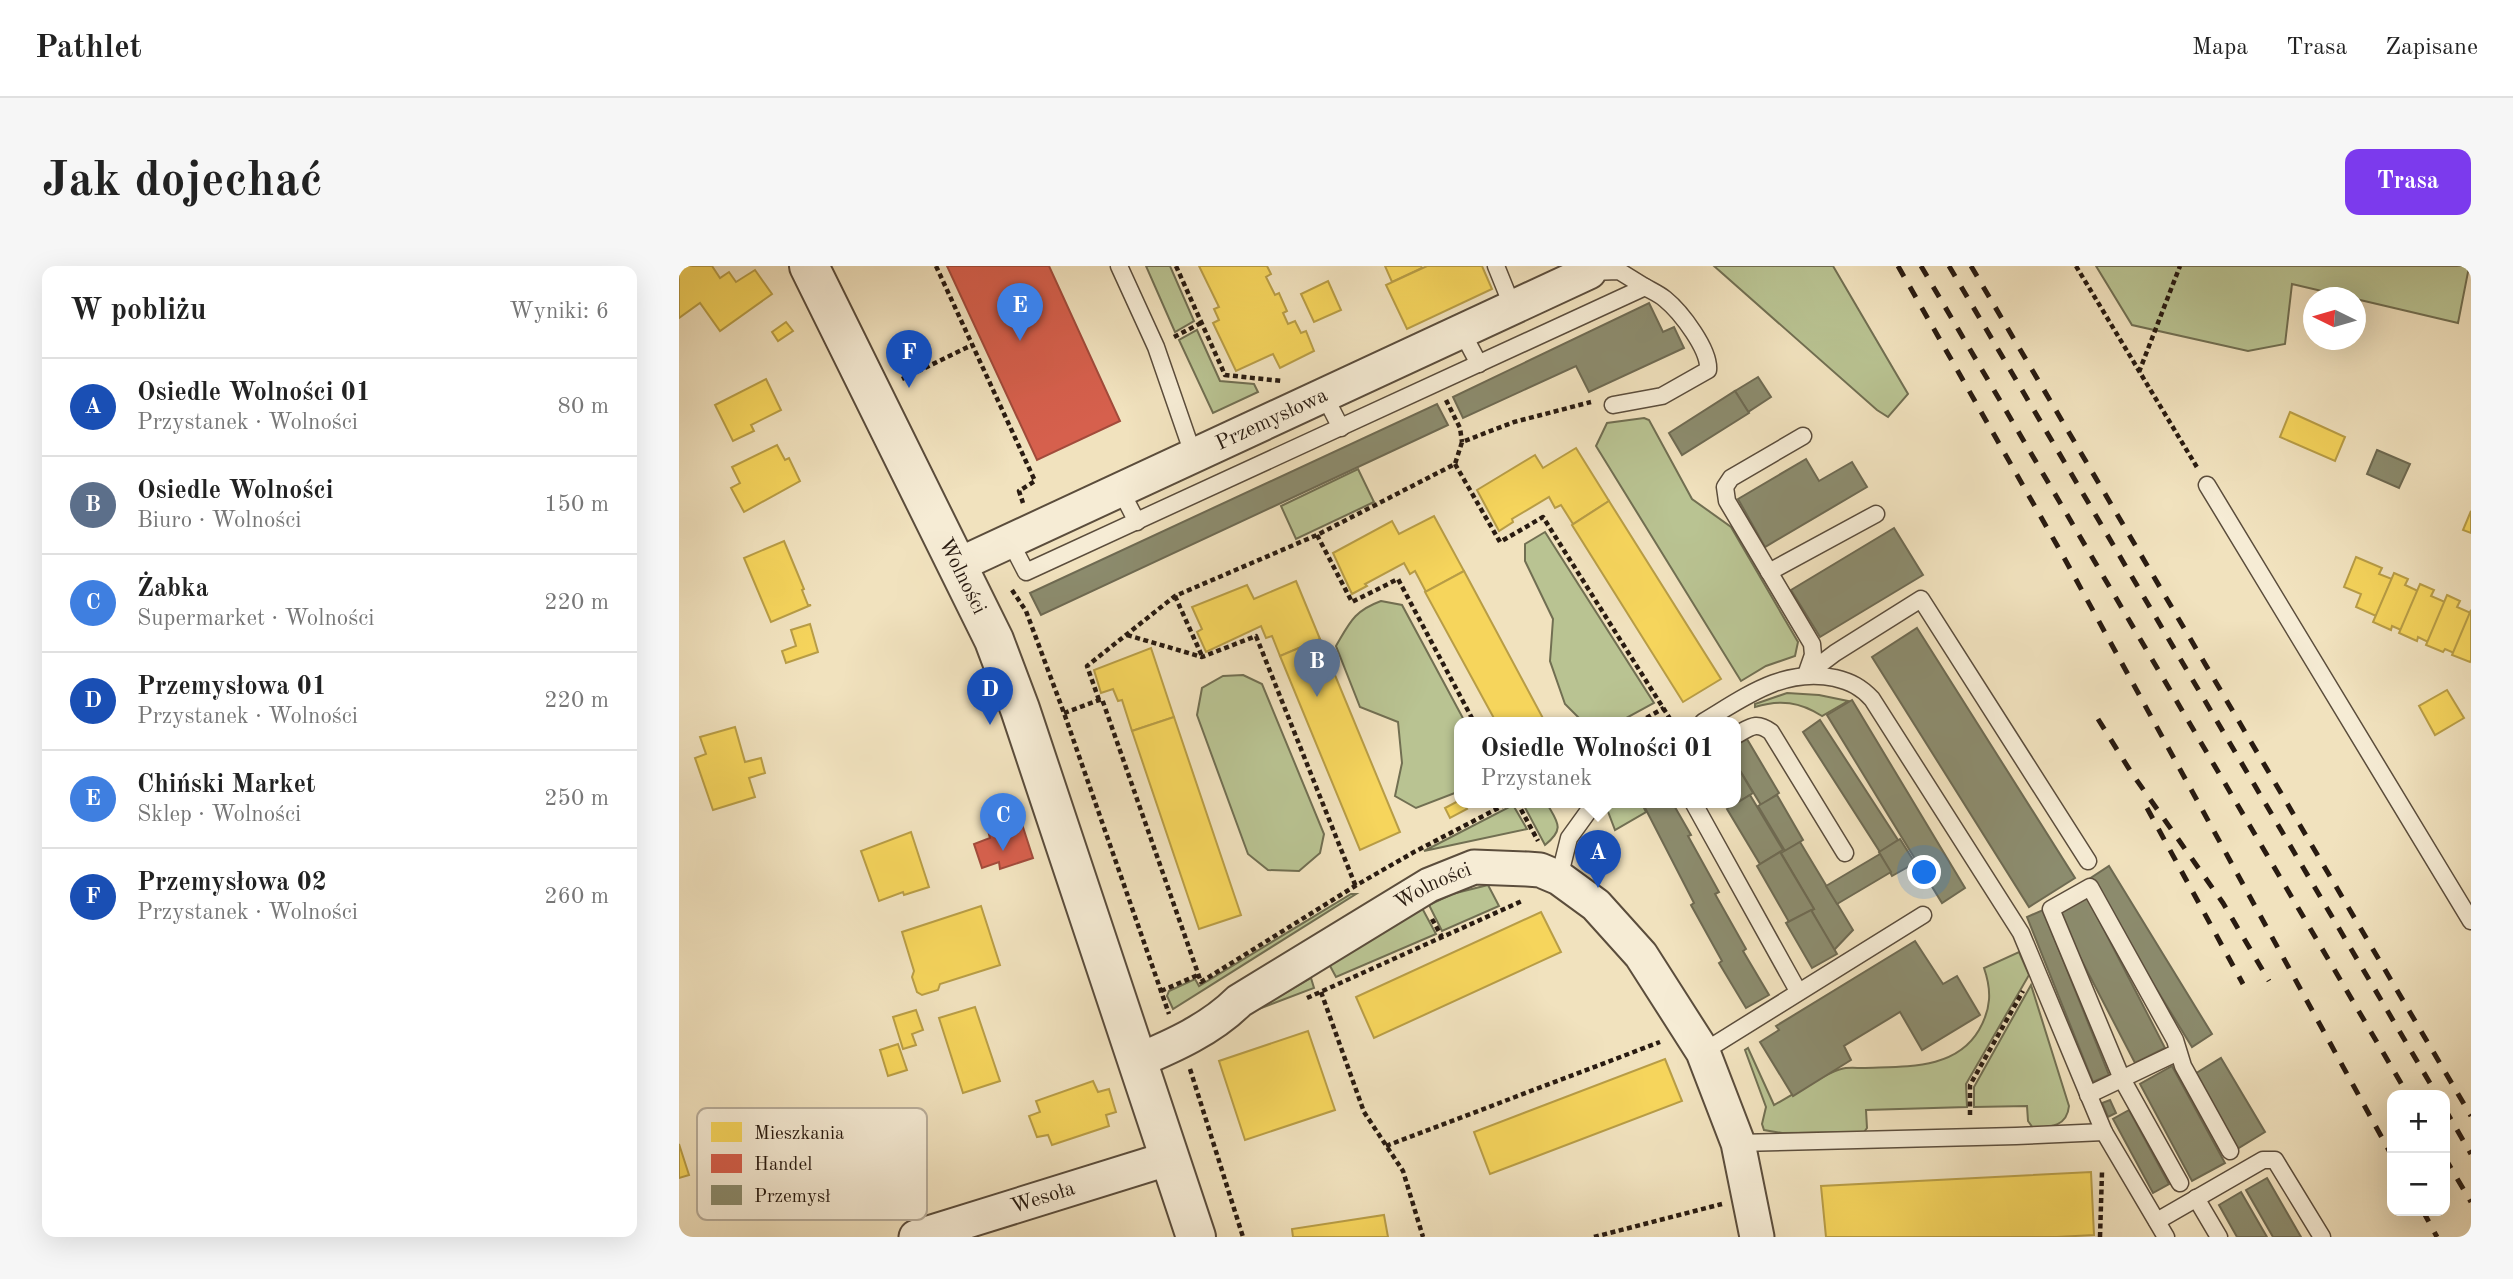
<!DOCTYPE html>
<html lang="pl">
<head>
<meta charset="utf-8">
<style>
  :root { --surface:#fff; --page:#f6f6f6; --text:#222; --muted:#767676; --line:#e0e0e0; --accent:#7c3aed }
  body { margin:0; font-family:"Old Standard TT",serif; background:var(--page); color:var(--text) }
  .controls { position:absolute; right:21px; bottom:21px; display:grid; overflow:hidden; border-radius:14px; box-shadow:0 7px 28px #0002 }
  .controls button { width:63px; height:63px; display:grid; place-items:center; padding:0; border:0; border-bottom:2px solid var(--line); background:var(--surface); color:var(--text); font:35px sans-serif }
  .compass { position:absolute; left:1624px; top:21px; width:63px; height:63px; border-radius:50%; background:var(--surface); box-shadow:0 7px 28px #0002; rotate:275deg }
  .you { position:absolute; left:1246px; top:607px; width:24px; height:24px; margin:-18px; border:5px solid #fff; border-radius:50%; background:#1a73e8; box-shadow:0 0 0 10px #1a73e833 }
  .badge { display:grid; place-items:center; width:46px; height:46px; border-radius:50%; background:var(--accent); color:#fff; font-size:23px; font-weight:700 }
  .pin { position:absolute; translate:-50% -58px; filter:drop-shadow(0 2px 4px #0008) }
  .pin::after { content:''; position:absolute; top:37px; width:24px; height:21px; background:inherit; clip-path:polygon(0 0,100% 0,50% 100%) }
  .popup { position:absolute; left:775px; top:451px; width:287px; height:91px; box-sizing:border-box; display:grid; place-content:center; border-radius:14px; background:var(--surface); filter:drop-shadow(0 2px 5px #0005); font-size:23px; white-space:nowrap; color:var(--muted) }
  .popup b { font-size:26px; color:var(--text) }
  .popup::after { content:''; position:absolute; left:50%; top:100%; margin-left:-14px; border:14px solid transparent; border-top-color:var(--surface) }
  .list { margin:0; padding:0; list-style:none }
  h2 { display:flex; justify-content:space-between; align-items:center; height:91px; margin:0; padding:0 28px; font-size:30px }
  h2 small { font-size:23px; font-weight:400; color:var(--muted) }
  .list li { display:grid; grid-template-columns:46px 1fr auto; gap:21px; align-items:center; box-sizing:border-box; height:98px; padding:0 28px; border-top:2px solid var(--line) }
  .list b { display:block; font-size:26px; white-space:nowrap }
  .list p { margin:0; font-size:23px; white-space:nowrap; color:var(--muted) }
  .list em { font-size:23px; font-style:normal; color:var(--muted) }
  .map { position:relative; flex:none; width:1792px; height:971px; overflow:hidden; border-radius:14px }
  header { display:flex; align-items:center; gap:42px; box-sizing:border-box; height:98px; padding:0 35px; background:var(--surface); border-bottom:2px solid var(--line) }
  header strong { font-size:33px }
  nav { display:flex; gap:38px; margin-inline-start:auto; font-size:24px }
  .intro { display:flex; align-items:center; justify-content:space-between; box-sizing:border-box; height:168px; padding:0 42px }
  h1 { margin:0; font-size:49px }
  .button { padding:18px 32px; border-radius:14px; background:var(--accent); color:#fff; font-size:24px; font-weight:700 }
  main { display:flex; gap:42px; padding:0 42px }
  aside { flex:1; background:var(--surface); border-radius:14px; box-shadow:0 7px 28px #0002 }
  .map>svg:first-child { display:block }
  .green { fill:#b9c392; stroke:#716f52; stroke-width:2 }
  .homes { fill:#f6d55c; stroke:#b89d46; stroke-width:2 }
  .shops { fill:#d6604d; stroke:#a24b3b; stroke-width:2 }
  .industry { fill:#8c8c6e; stroke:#6e6a52; stroke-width:2 }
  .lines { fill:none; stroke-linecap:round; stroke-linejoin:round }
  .service-casing { stroke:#5b4d3c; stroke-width:19 }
  .minor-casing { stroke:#5b4d3c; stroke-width:37 }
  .tertiary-casing { stroke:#5b4d3c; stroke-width:42 }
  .path { stroke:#291b11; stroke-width:4.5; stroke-dasharray:5 3.5; stroke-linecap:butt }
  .service { stroke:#f6ecd5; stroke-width:16 }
  .minor { stroke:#f6ecd5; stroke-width:33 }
  .tertiary { stroke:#f6ecd5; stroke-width:38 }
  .rail { stroke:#291b11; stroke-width:5; stroke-dasharray:12 12; stroke-linecap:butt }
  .labels { text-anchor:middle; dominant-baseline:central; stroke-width:7; stroke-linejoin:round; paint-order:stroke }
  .street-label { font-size:21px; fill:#291b11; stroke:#f6ecd5 }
  .key { fill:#f6ecd5; stroke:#b8ad9a; stroke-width:2 }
  .key-label { font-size:19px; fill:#291b11 }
</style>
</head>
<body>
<header>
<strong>Pathlet</strong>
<nav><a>Mapa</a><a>Trasa</a><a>Zapisane</a></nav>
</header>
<div class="intro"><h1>Jak dojechać</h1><a class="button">Trasa</a></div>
<main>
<aside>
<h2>W pobliżu<small>Wyniki: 6</small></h2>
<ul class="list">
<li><span class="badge" style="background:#1a4fb4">A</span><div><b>Osiedle Wolności 01</b><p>Przystanek · Wolności</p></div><em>80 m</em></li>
<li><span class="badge" style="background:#5c6f8a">B</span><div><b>Osiedle Wolności</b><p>Biuro · Wolności</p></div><em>150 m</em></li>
<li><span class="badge" style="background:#3f7fe0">C</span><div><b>Żabka</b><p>Supermarket · Wolności</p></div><em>220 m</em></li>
<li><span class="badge" style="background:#1a4fb4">D</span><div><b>Przemysłowa 01</b><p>Przystanek · Wolności</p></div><em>220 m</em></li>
<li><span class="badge" style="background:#3f7fe0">E</span><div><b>Chiński Market</b><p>Sklep · Wolności</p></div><em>250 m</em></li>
<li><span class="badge" style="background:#1a4fb4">F</span><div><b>Przemysłowa 02</b><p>Przystanek · Wolności</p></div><em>260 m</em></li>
</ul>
</aside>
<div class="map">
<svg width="1792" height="971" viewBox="0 0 1792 971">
  <rect width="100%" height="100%" fill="#f1e2be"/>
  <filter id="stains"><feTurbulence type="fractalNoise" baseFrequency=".00286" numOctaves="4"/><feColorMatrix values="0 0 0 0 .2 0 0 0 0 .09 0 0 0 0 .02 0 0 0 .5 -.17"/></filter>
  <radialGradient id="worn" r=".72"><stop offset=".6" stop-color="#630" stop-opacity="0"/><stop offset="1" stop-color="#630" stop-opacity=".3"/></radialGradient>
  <g class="green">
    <polygon points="467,0 491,0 515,55 496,66"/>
    <polygon points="1035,0 1154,0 1229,128 1209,151 1198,144"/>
    <polygon points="1417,0 1787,0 1790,1 1779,57 1613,18 1606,78 1569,85 1453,59"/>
    <polygon points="518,64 541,115 575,118 579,126 534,147 500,74"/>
    <polygon points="965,152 970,154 1013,233 1052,261 1119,376 1116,390 1087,400 1062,415 917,180 928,157"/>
    <polygon points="679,203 695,236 617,273 602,240"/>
    <polygon points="866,266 975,437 940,456 904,456 886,438 871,395 874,353 846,295 846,278"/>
    <path d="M702,335L723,339L786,456H781V525L737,542L716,530L723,497L719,456L681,441L657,380C671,356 675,345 702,335Z"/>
    <polygon points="564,409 583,418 645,568 641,587 620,605 589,604 569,588 518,449 523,422 544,410"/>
    <path d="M1108,427L1140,429L1169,435L1143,450C1121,436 1101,433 1076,441V438Z"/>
    <path d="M843,536H867C878,556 887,562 866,579Z"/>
    <polygon points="941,536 962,536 967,546 936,564 928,543"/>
    <polygon points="834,539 848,563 745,585"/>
    <polygon points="809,619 820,640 763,665 750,639 773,628"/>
    <polygon points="672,628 677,628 494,743 488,730 490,725 516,713 520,720"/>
    <polygon points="743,642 757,668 657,711 650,698"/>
    <path d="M1340,686L1350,709L1287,818L1288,841L1187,844L1188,862L1185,866L1103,867L1085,864L1083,858L1087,841L1066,784L1069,782L1095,839C1112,830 1146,807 1162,803C1168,801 1177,802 1183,802C1224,800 1276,805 1300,764C1312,743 1313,725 1305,702Z"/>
    <polygon points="632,712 635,722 577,744"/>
    <path d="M1352,719L1390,840C1388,861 1371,861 1354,862L1349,855L1348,840L1295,841V821Z"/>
  </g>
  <g class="homes">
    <polygon points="0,0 33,0 41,12 50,6 57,16 76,4 93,28 41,65 21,37 0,52"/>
    <polygon points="520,0 588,0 592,8 587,11 596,29 600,27 608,45 604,47 609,58 616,55 622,67 627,65 635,85 601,102 594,88 557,105 534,57 540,54 535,43 540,41"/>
    <polygon points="706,0 742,0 743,2 713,16"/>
    <polygon points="748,0 803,0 813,23 728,63 707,19"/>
    <polygon points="649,15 662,44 635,56 622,28"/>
    <polygon points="107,56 114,65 99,75 93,66"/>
    <polygon points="87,113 102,144 72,159 75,165 54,175 36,139"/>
    <polygon points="1611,146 1666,171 1656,195 1601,171"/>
    <polygon points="98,179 106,194 110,192 121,215 65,246 52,222 61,217 53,201"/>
    <polygon points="897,182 930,235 894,258 882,239 876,242 870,231 833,253 834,256 820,265 798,224 856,189 864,202"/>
    <polygon points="930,235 1042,413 1004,436 893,259"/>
    <polygon points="1792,245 1792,267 1784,264"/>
    <polygon points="755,250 785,305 747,326 736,305 731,308 725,297 686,318 688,320 673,328 654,287 713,255 720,268"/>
    <polygon points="105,275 125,323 123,324 129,339 132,339 92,356 65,292"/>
    <polygon points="1677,291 1703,302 1700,308 1713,313 1697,350 1677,341 1682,328 1665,321"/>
    <polygon points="785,305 866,456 817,456 746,326"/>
    <polygon points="1715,307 1729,313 1726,319 1739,325 1722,364 1713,360 1712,364 1694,356"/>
    <polygon points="617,315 641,373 601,390 593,370 587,372 582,360 527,386 518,366 523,363 513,341 568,319 575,333"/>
    <polygon points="1741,318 1755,324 1752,330 1766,336 1749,376 1739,371 1738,375 1720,367"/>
    <polygon points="1768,329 1781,335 1778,341 1792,347 1775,387 1766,383 1764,386 1747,379"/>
    <polygon points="1792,344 1792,394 1791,396 1773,389"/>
    <polygon points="131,358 139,386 107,397 103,385 117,380 112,364"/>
    <polygon points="641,373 721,566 681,584 601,390"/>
    <polygon points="472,382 495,451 453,465 443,434 439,435 434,423 422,427 415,404"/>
    <polygon points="1768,424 1785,452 1756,469 1740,440"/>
    <polygon points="495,451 562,649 520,663 453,465"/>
    <polygon points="56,461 66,496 82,492 86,507 70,512 76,531 34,544 16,492 27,488 21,471"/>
    <polygon points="781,534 788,543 771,552 766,542"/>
    <polygon points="232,566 250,621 225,629 224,626 200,635 182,585"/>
    <polygon points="302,640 321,699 261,718 259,724 243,729 238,726 233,711 235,705 223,666"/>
    <polygon points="862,646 882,686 695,772 677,731"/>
    <polygon points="296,741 321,815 284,827 260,752"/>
    <polygon points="237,744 244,764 233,768 237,779 224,783 214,751"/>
    <polygon points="629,765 656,844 566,874 540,795"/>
    <polygon points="219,778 228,804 209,810 201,784"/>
    <polygon points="986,793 1003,835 811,908 795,866"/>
    <polygon points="414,815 419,826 430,823 437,846 427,849 430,860 373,879 369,869 358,871 350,850 361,846 357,835"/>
    <polygon points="66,849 68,856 92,849 101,855 100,866 93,871 99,889 67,900 69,907 49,913 40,886 47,883 39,859"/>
    <polygon points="0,878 10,909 0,912"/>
    <polygon points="1412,906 1415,969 1378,971 1147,971 1142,920"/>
    <polygon points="705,949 709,971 614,971 613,963"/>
  </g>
  <g class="shops">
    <polygon points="268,0 370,0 441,155 358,194"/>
    <polygon points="342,555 354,592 321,603 320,596 303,602 295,578 311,572 309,565"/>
  </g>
  <g class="industry">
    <polygon points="970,37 984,66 995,61 1005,82 910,126 897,100 784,152 774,131"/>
    <polygon points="1079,111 1092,131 1069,146 1056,125"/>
    <polygon points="1056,125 1070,147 1003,189 990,167"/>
    <polygon points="758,138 769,159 362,349 351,327"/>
    <polygon points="1698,184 1731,198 1720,222 1688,208"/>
    <polygon points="1127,193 1140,215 1173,196 1188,221 1086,281 1059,233"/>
    <polygon points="1215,262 1244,309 1141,371 1112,324"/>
    <polygon points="1238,362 1396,612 1350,641 1193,391"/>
    <polygon points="1173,434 1286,622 1263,637 1148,449"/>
    <polygon points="1141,454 1219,574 1201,586 1124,466"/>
    <polygon points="1068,473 1100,527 1082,539 1057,498 1057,479"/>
    <polygon points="1057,498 1074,527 1052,541 1049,536 1057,536"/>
    <polygon points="1071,529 1104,584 1081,598 1048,543"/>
    <polygon points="1098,529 1124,574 1106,585 1079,540"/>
    <polygon points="963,536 993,536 1012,569 1009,570 1040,626 1036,628 1067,683 1064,685 1090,729 1067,742 1040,697 1043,695 1012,639 1015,637"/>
    <polygon points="1221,573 1236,597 1213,610 1200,586"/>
    <polygon points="1121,576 1174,664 1155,684 1132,644 1135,643 1102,587"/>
    <polygon points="1101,586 1135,643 1110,656 1078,600"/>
    <polygon points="1201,588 1212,606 1158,638 1147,620"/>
    <polygon points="1430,600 1533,768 1513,781 1410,613"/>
    <polygon points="1408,631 1486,782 1456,797 1378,647"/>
    <polygon points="1132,644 1158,688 1133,702 1107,657"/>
    <polygon points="1364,644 1430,809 1414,816 1348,651"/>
    <polygon points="1236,675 1264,718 1278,710 1301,749 1243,784 1221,746 1165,780 1172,794 1114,830 1081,776 1100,764 1097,760"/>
    <polygon points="1542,792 1586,866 1558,883 1514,809"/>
    <polygon points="1493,800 1546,897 1513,915 1461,818"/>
    <polygon points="1431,834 1437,847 1429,851 1423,837"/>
    <polygon points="1450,844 1490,918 1474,927 1434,853"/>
    <polygon points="1588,912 1622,971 1594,971 1567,924"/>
    <polygon points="1562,926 1588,971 1558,971 1540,939"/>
  </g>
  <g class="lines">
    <g class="service-casing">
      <g id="service">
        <polyline points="440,0 477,81 514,188"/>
        <polyline points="817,0 834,42"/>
        <polyline points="910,6 940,5 966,21"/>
        <polyline points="783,66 800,98"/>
        <polyline points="645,129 662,162"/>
        <polyline points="1124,170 1052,212 1046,221 1048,235 1133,378 1134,389 1127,409"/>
        <polyline points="1528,219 1792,655"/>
        <polyline points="441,223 458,256"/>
        <path d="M331,275L347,306L966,21C973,25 980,28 986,33C1002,46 1031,84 1029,104L983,130L934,139"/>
        <polyline points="1090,306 1197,248"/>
        <polyline points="1127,409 1156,387 1242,333 1409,595"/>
        <path d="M1024,456C1066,431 1105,401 1156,412C1172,416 1182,421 1193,433L1342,667L1425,866L1487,971"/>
        <path d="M1057,469C1072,461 1077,455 1092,466L1166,587"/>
        <polyline points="1014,536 1119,725"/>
        <polyline points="880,612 890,572 916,536"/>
        <polyline points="1024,786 1244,649"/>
        <polyline points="1409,829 1499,786"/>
        <polyline points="1059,877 1337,870 1425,866"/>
        <polyline points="1501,917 1443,813 1372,643 1411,621 1496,774 1504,800 1551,885"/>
        <polyline points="1517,932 1540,971"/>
        <polyline points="1478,955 1584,894 1596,894 1643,971"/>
      </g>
    </g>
    <g class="minor-casing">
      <g id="minor">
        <path id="s1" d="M277,300L910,6"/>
        <path id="s2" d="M458,795C494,780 532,763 560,735L750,619L795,601L848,603L861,604L880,612L917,639L962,689L1024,786L1059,877L1078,971"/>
        <path id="s3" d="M237,971L491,892"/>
      </g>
    </g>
    <g class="tertiary-casing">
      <g id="tertiary">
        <path id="s4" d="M130,0L315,374L341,443L517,971"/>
      </g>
    </g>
    <g class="path">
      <polyline points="257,0 356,215 340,225 344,237"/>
      <polyline points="497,0 546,109 603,115"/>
      <polyline points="1397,0 1519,203"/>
      <polyline points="495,71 522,57"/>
      <polyline points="1460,106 1501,0"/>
      <polyline points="223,113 293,79"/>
      <polyline points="767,134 781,162 783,176"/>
      <polyline points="776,198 821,276 864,251 993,456"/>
      <polyline points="638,269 673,336 719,313 795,456"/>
      <polyline points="333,324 347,345 385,447 490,748"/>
      <polyline points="496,330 523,390"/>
      <polyline points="448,369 523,391 577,370 677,621"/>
      <polyline points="420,434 408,400 496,330 638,269 776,198 783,176 835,156 912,136"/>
      <polyline points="385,447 423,433 522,716 676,620 735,586 831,536"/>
      <polyline points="960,456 985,442"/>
      <polyline points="838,536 859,575"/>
      <polyline points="753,653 763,671"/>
      <polyline points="482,725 519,709"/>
      <polyline points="642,726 685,846 724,905 744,971"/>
      <polyline points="628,732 843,635"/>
      <polyline points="511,803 564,971"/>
      <polyline points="1291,849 1291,819 1344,725"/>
      <polyline points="707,880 981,776"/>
      <polyline points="915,971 1043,938"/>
      <polyline points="1421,971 1423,906"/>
    </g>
    <use href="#service" class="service"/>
    <use href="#minor" class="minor"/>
    <use href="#tertiary" class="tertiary"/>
    <g class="rail">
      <polyline points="1219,0 1383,288 1713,890"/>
      <polyline points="1242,0 1729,829"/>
      <polyline points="1270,0 1758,829"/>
      <polyline points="1292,0 1792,850"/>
      <polyline points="1419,453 1452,506 1544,637 1590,715"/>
      <polyline points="1468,542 1564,718"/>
      <polyline points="1766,843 1792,888"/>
      <polyline points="1766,892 1792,936"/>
      <polyline points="1744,945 1758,971"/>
    </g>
  </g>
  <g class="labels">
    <g class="street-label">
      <text stroke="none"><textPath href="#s1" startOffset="348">Przemysłowa</textPath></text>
      <text stroke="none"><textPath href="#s4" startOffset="346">Wolności</textPath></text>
      <text stroke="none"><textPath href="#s2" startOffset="345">Wolności</textPath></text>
      <text stroke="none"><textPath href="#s3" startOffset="133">Wesoła</textPath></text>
    </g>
  </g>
  <rect x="18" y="842" width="230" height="112" rx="10" class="key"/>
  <rect x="32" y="856" width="31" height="20" fill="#f6d55c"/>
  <rect x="32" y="888" width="31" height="19" fill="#d6604d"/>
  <rect x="32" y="919" width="31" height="20" fill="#8c8c6e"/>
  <g class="key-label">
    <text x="75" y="873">Mieszkania</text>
    <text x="75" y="904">Handel</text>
    <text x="75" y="936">Przemysł</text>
  </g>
  <rect width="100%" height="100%" filter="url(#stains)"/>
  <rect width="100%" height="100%" fill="url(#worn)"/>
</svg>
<div class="controls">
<button>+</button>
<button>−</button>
</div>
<svg class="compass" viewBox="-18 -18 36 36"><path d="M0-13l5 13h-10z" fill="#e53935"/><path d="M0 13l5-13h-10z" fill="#767676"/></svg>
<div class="you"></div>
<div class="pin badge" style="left:919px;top:622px;background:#1a4fb4">A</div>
<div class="popup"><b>Osiedle Wolności 01</b>Przystanek</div>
<div class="pin badge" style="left:638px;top:431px;background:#5c6f8a">B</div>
<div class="pin badge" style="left:324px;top:585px;background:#3f7fe0">C</div>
<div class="pin badge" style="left:311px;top:459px;background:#1a4fb4">D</div>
<div class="pin badge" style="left:341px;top:75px;background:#3f7fe0">E</div>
<div class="pin badge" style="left:230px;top:122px;background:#1a4fb4">F</div>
</div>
</main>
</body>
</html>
